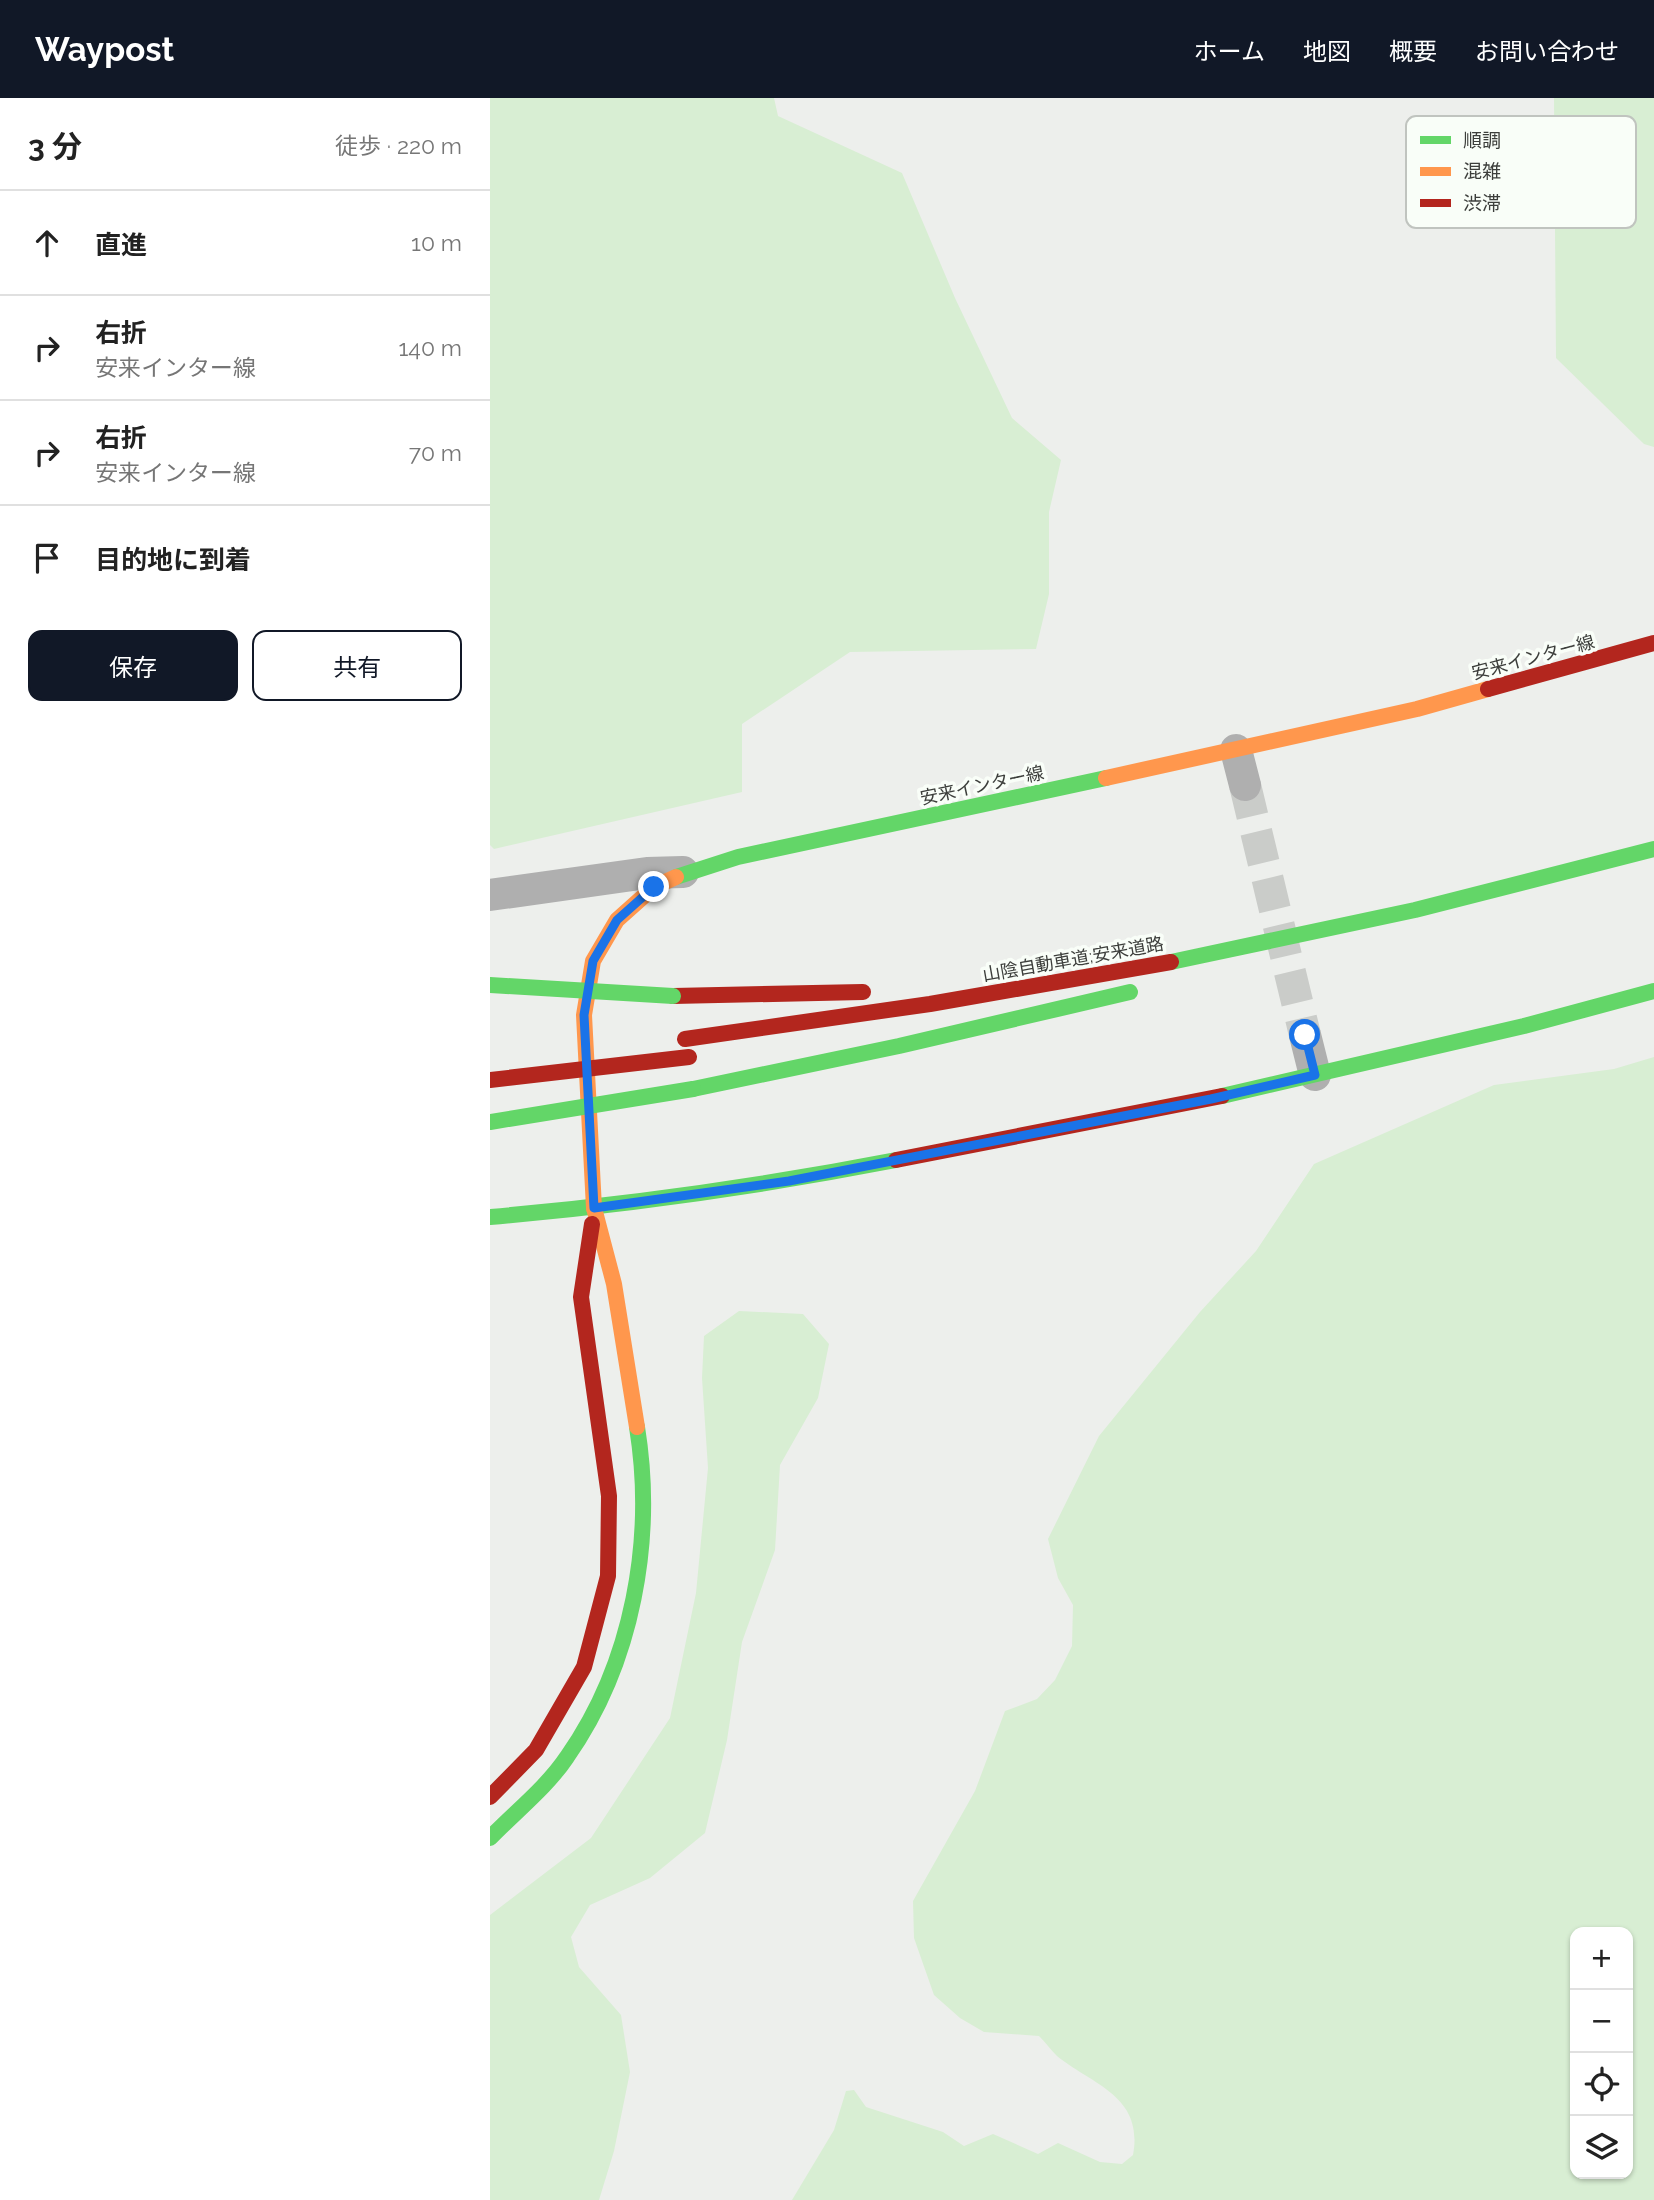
<!DOCTYPE html>
<html lang="ja">
<head>
<meta charset="utf-8">
<style>
  :root { --surface:#fff; --page:#f2f2f2; --text:#222; --muted:#767676; --line:#e0e0e0; --accent:#111827 }
  body { margin:0; font-family:Raleway,"Noto Sans JP",sans-serif; background:var(--page); color:var(--text) }
  .controls { position:absolute; right:21px; bottom:21px; display:grid; overflow:hidden; border-radius:14px; box-shadow:0 2px 5px #0004 }
  .controls button { width:63px; height:63px; display:grid; place-items:center; padding:0; border:0; border-bottom:2px solid var(--line); background:var(--surface); color:var(--text); font:35px sans-serif }
  .stop { position:absolute; width:21px; height:21px; margin:-16px; border:5px solid #1a73e8; border-radius:50%; background:#fff }
  .stop.end { background:#1a73e8; border-color:#fff; box-shadow:0 2px 7px #0008 }
  .list { margin:0; padding:0; list-style:none }
  h2 { display:flex; justify-content:space-between; align-items:center; height:91px; margin:0; padding:0 28px; font-size:30px }
  h2 small { font-size:23px; font-weight:400; color:var(--muted) }
  .list li { display:grid; grid-template-columns:46px 1fr auto; gap:21px; align-items:center; box-sizing:border-box; height:105px; padding:0 28px; border-top:2px solid var(--line) }
  .list b { display:block; font-size:26px; white-space:nowrap }
  .list p { margin:0; font-size:23px; white-space:nowrap; color:var(--muted) }
  .list em { font-size:23px; font-style:normal; color:var(--muted) }
  .actions { display:flex; gap:14px; padding:21px 28px }
  .actions a { flex:1; padding:16px 0; border:2px solid var(--accent); border-radius:14px; text-align:center; font-size:24px; color:var(--accent) }
  .actions .main { background:var(--accent); color:#fff }
  .icon { flex:none; width:38px; height:38px; fill:none; stroke:currentColor; stroke-width:2; stroke-linecap:round; stroke-linejoin:round }
  .map { position:relative; flex:none; width:1164px; height:2102px; overflow:hidden }
  header { display:flex; align-items:center; gap:42px; box-sizing:border-box; height:98px; padding:0 35px; background:var(--accent); color:#fff }
  header strong { font-size:33px }
  nav { display:flex; gap:38px; margin-inline-start:auto; font-size:24px }
  main { display:flex }
  aside { flex:1; background:var(--surface) }
  .map>svg:first-child { display:block }
  .green { fill:#d8eed3; fill-rule:evenodd }
  .lines { fill:none; stroke-linecap:round; stroke-linejoin:round }
  .street-tunnel { stroke:#caccc9; stroke-width:32; stroke-dasharray:32 16; stroke-linecap:butt }
  .street { stroke:#afafaf; stroke-width:32 }
  .fast { stroke:#63d668; stroke-width:16 }
  .slow { stroke:#ff974d; stroke-width:16 }
  .jam { stroke:#b3261e; stroke-width:16 }
  .fast-bridge { stroke:#63d668; stroke-width:16 }
  .jam-bridge { stroke:#b3261e; stroke-width:16 }
  .route { stroke:#1a73e8; stroke-width:9 }
  .labels { text-anchor:middle; dominant-baseline:central; stroke-width:7; stroke-linejoin:round; paint-order:stroke }
  .street-label { font-size:18px; fill:#3c3e3b; stroke:#f9fef8 }
  .key { fill:#f9fef8; stroke:#c0c4bf; stroke-width:2 }
  .key-label { font-size:19px; fill:#3c3e3b }
</style>
</head>
<body>
<header>
<strong>Waypost</strong>
<nav><a>ホーム</a><a>地図</a><a>概要</a><a>お問い合わせ</a></nav>
</header>
<main>
<aside>
<h2>3 分<small>徒歩 · 220 m</small></h2>
<ul class="list">
<li><svg class="icon" aria-label="ahead" viewBox="0 0 24 24"><path d="M12 20V5M6 11l6-6 6 6"/></svg><div><b>直進</b></div><em>10 m</em></li>
<li><svg class="icon" aria-label="right" viewBox="0 0 24 24"><path d="M7 20v-9h11M14 6l5 5-5 5"/></svg><div><b>右折</b><p>安来インター線</p></div><em>140 m</em></li>
<li><svg class="icon" aria-label="right" viewBox="0 0 24 24"><path d="M7 20v-9h11M14 6l5 5-5 5"/></svg><div><b>右折</b><p>安来インター線</p></div><em>70 m</em></li>
<li><svg class="icon" aria-label="arrive" viewBox="0 0 24 24"><path d="M6 21V4h12l-3 4 3 4H6"/></svg><div><b>目的地に到着</b></div></li>
</ul>
<div class="actions"><a class="main">保存</a><a>共有</a></div>
</aside>
<div class="map">
<svg width="1164" height="2102" viewBox="0 0 1164 2102">
  <rect width="100%" height="100%" fill="#edefec"/>
  <g class="green">
    <polygon points="0,0 284,0 288,18 412,75 465,200 522,320 571,362 559,414 559,496 546,551 360,554 252,626 252,694 4,751 0,747"/>
    <polygon points="1064,0 1164,0 1164,349 1154,346 1066,260"/>
    <path d="M1164,959V2102H302L344,2032L356,1993L364,1992L376,2009L453,2034L474,2048L503,2036L548,2056L568,2045L610,2064L632,2066L643,2057C654,1998 603,1987 567,1958C561,1952 555,1944 549,1938L494,1934L470,1920L444,1897L424,1840L423,1803L485,1693L515,1613L547,1601L565,1582L582,1548L583,1507L568,1480L558,1441L609,1338L710,1214L766,1153L824,1066L1004,987L1124,971ZM1085,1834H1138V2076H1085Z"/>
    <polygon points="249,1213 313,1216 339,1246 328,1300 290,1367 285,1452 252,1544 237,1642 215,1735 160,1780 100,1807 81,1839 89,1869 131,1917 140,1974 124,2053 109,2102 0,2102 0,1817 101,1740 180,1620 206,1495 218,1370 212,1280 214,1238"/>
  </g>
  <g class="lines">
    <polyline class="street-tunnel" points="755,687 815,937"/>
    <g class="street">
      <polyline points="746,652 755,687"/>
      <polyline points="0,797 157,775 193,774"/>
      <polyline points="815,937 825,977"/>
    </g>
    <g class="fast">
      <polyline points="186,779 248,759 616,680"/>
      <polyline points="681,864 925,812 1164,751"/>
      <polyline points="203,991 409,948 640,894"/>
      <polyline points="732,998 1034,928 1164,893"/>
      <path d="M0,1119C137,1107 272,1088 406,1062"/>
      <path d="M0,1740C25,1714 57,1689 77,1659C143,1565 165,1441 147,1329"/>
    </g>
    <g class="slow">
      <polyline points="616,680 927,611 998,591"/>
      <polyline points="104,1110 94,917 103,863 127,822 164,789 186,779"/>
      <polyline points="104,1110 124,1186 147,1329"/>
    </g>
    <g class="jam">
      <polyline points="998,591 1164,545"/>
      <polyline points="183,898 373,894"/>
      <polyline points="195,941 440,906 681,864"/>
      <polyline points="406,1062 732,998"/>
      <polyline points="0,1699 46,1652 94,1569 118,1478 119,1398 91,1199 102,1126"/>
    </g>
    <g class="fast-bridge">
      <polyline points="0,887 183,898"/>
      <polyline points="0,1024 203,991"/>
    </g>
    <polyline class="jam-bridge" points="0,982 199,959"/>
  </g>
  <g class="lines">
    <polyline class="route" points="164,789 127,822 103,863 94,917 104,1110 299,1083 721,1001 825,977 815,937"/>
  </g>
  <g class="labels">
    <g class="street-label">
      <text transform="translate(1043 559) rotate(-15)">安来インター線</text>
      <text transform="translate(492 687) rotate(-12)">安来インター線</text>
      <text transform="translate(583 861) rotate(-10)">山陰自動車道;安来道路</text>
    </g>
  </g>
  <rect x="916" y="18" width="230" height="112" rx="10" class="key"/>
  <rect x="930" y="38" width="31" height="8" fill="#63d668"/>
  <rect x="930" y="69" width="31" height="9" fill="#ff974d"/>
  <rect x="930" y="101" width="31" height="8" fill="#b3261e"/>
  <g class="key-label">
    <text x="973" y="49">順調</text>
    <text x="973" y="80">混雑</text>
    <text x="973" y="112">渋滞</text>
  </g>
</svg>
<div class="controls">
<button>+</button>
<button>−</button>
<button><svg class="icon" aria-label="locate" viewBox="0 0 24 24"><circle cx="12" cy="12" r="6"/><path d="M12 2v4M12 18v4M2 12h4M18 12h4"/></svg></button>
<button><svg class="icon" aria-label="layers" viewBox="0 0 24 24"><path d="M12 4l9 5-9 5-9-5zM3 14l9 5 9-5"/></svg></button>
</div>
<div class="stop" style="left:815px;top:937px"></div>
<div class="stop end" style="left:164px;top:789px"></div>
</div>
</main>
</body>
</html>
